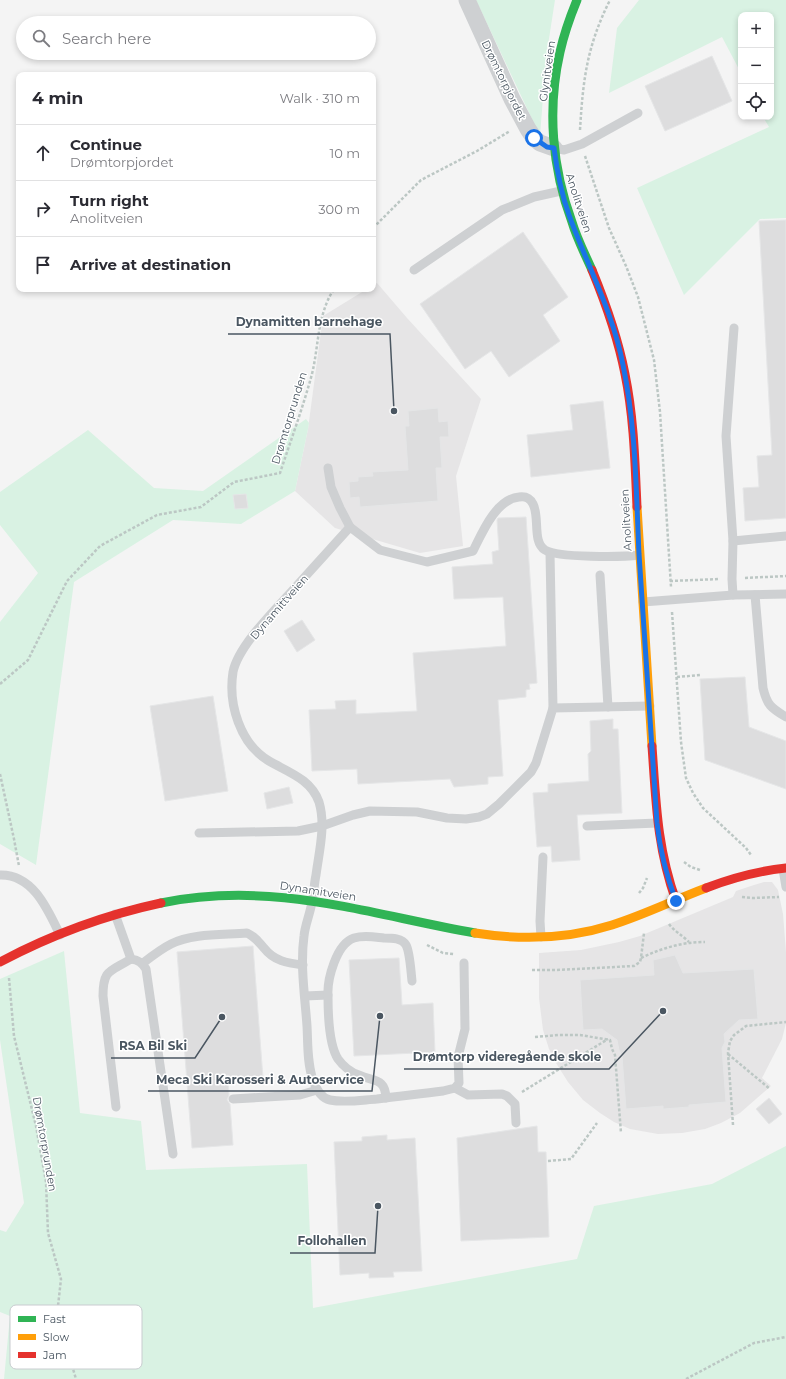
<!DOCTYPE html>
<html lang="en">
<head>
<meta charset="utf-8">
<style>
  :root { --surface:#fff; --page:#f7f7f7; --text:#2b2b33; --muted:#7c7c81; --line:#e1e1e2 }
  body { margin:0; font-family:Montserrat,sans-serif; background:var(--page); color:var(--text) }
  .controls { position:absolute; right:12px; top:12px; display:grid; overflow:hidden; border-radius:8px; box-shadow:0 2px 6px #0003 }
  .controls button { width:36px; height:36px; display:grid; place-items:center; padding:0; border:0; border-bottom:1px solid var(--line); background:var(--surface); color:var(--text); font:20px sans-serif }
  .stop { position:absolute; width:12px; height:12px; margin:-9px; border:3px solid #1a73e8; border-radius:50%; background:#fff }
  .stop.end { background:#1a73e8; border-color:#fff; box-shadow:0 1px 4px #0008 }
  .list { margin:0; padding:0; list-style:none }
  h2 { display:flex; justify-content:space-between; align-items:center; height:52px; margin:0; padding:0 16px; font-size:17px }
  h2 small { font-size:13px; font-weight:400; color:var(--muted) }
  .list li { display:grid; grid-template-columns:26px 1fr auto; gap:12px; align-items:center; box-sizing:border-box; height:56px; padding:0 16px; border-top:1px solid var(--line) }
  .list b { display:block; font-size:15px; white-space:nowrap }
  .list p { margin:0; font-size:13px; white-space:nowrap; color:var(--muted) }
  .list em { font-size:13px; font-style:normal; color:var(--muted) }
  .icon { flex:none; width:22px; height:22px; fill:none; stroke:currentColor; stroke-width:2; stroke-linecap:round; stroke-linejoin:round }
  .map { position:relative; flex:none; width:786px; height:1379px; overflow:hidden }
  .search { position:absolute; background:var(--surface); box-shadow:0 2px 6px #0003; left:16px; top:16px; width:360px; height:44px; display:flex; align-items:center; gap:10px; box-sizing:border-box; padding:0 14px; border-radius:22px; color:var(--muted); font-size:15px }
  .panel { position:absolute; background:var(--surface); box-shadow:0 2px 6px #0003; left:16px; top:72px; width:360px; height:220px; border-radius:8px }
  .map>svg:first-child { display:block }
  .education { fill:#e6e5e6 }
  .green { fill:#d9f2e3 }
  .building { fill:#ddddde; stroke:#e5e6e7 }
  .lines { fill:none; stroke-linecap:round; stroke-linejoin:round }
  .path { stroke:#bcc7c4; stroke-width:2.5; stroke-dasharray:3 2; stroke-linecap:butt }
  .lane { stroke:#ced0d2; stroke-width:9 }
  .street { stroke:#ced0d2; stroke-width:17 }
  .fast { stroke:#30b455; stroke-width:9 }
  .slow { stroke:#ff9f0a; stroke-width:9 }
  .jam { stroke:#e5322d; stroke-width:9 }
  .route { stroke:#1a73e8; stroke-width:5 }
  .labels { text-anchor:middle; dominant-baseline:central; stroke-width:3; stroke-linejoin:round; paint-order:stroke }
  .street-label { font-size:11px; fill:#4a5661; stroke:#fff }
  .key { fill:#fff; stroke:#c9ccd0; stroke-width:1 }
  .key-label { font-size:11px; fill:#4a5661 }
  .leader { fill:none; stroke:#4a5661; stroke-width:1.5 }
  .callout-dot { fill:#4a5661; stroke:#fff; stroke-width:1.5 }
  .callout-label { font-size:12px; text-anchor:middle; font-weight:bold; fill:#4a5661; stroke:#fff; stroke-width:3; stroke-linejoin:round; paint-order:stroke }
</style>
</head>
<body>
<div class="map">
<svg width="786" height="1379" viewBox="0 0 786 1379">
  <rect width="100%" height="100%" fill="#f4f4f4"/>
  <g class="education">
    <polygon points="377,283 407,318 481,399 456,476 463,546 420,553 335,528 295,491 308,429 323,316 367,289 373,289 373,285"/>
    <polygon points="764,882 772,882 778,890 783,914 786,952 786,1023 782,1039 762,1078 771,1086 740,1113 721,1123 705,1129 682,1133 658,1134 630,1129 614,1122 600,1113 583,1100 568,1082 556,1063 549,1049 543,1030 539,998 539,953 581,950 619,942 640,936 733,897 736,891 754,885"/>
  </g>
  <g class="green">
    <polygon points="476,0 555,0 546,58 540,136"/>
    <polygon points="639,0 786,0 786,218 760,219 684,295 637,188 769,127 763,117 771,117 771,15 741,15 741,73 722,37 609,93 617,28"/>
    <polygon points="306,419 309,423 308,429 295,491 241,524 173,520 74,582 36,865 0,844 0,622 38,573 0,525 0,492 88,430 154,488 203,491"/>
    <polygon points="64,951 80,1113 141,1121 146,1170 307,1164 313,1308 577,1259 594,1206 712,1184 786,1146 786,1379 4,1379 10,1316 0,1312 0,1230 6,1232 24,1203 0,1040 0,979"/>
  </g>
  <g class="building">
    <polygon points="712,56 732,101 665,131 645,86"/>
    <polygon points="786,220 786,518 745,521 743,488 759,487 757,456 772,455 759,221"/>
    <polygon points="523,232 568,297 543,315 560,341 509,377 491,351 465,369 420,304"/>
    <polygon points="603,401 610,468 531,477 527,435 573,430 570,405"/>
    <polygon points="438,408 439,422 448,421 449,437 440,437 442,468 436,468 438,501 360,507 359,497 350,498 349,482 358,481 358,477 373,476 372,472 408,470 405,426 409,426 408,411"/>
    <polygon points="246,494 248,508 235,509 233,495"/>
    <polygon points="526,517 537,683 529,684 530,689 526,690 526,697 498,700 503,776 488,777 488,784 454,787 450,779 358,784 357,769 312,771 309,710 336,709 335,701 356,700 356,714 417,711 413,653 506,646 503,597 454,599 452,567 493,564 492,552 499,550 497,520 498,518"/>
    <polygon points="302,620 315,640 297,652 284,631"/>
    <polygon points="745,677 749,727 786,741 786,789 705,760 700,679"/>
    <polygon points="213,696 228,791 165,801 150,706"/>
    <polygon points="613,719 613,729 618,729 622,813 577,815 580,860 552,862 551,846 537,847 533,793 548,792 548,784 589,781 588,754 591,751 590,721"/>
    <polygon points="289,787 293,803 267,809 264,793"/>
    <polygon points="253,946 263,1078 228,1080 229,1095 227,1100 230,1104 233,1145 192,1148 177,952"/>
    <polygon points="675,955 683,973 754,969 758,1019 739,1020 724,1034 725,1042 722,1048 726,1102 689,1105 689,1107 663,1109 663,1106 626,1109 622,1056 619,1050 617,1040 602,1029 583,1030 580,980 654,975 653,960"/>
    <polygon points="399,958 402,1005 433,1003 435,1052 354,1056 349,960"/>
    <polygon points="769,1098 782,1114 769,1124 756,1109"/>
    <polygon points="537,1126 538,1152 546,1152 549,1237 461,1241 457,1138"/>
    <polygon points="387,1135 387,1140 415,1138 422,1271 393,1272 394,1277 369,1278 369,1273 340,1275 334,1142 362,1141 362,1137"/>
  </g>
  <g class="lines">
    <g class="path">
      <path d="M580,130C583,79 587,46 610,0"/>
      <polyline points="585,156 609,228 626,266 638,297 654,360 660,412 671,587"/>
      <polyline points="373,228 421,180 477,151 510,131"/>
      <polyline points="745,578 786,576"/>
      <polyline points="670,581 720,579"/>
      <polyline points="672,612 681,742 686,778 693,793 703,808 746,848 751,855"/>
      <polyline points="677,677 700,675"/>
      <path d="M0,684L28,660L67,581L100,546L157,515L201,507L234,482L280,473C291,440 303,407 312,374C319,345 317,315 334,289"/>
      <polyline points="0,774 14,839 19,866"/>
      <polyline points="684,862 691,867 700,870"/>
      <polyline points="639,893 643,888 647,878"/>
      <polyline points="742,897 752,898 779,897"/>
      <path d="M669,924C674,931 682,935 689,942"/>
      <polyline points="427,945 443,953 454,954"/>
      <path d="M641,958C662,948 682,942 705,942"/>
      <polyline points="532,970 556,970 634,966 640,962 641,958 644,933"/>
      <polyline points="9,978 14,1036 36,1126 46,1182 48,1233 61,1279 57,1315 76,1379"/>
      <polyline points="535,1037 558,1035 580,1035 610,1040 612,1049 615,1055 621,1133"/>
      <polyline points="728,1054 770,1089"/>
      <polyline points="522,1092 608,1039"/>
      <polyline points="733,1125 728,1053 730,1041 734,1035 746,1026 786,1022"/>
      <polyline points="548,1161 571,1159 597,1123"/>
      <polyline points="686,1379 754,1343 786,1337"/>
    </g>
    <g class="lane">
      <polyline points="555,148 564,150 582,144 638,113"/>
      <polyline points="414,270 502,210 534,197 561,191"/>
      <polyline points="328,468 331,487 340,508 350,527"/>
      <polyline points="733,541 786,536"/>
      <polyline points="550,553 553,708"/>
      <polyline points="600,575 608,707"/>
      <polyline points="733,595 732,579 733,541 726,436 734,328"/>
      <path d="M755,595L763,688C767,705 771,708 786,717"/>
      <polyline points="643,602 733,595 786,594"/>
      <polyline points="587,826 657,823"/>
      <polyline points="199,833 298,831 322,826 353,815 370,811 417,812 447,818 466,819 479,817 487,814 499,804 531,772 536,763 553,708 650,706"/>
      <polyline points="783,869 786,887"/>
      <path d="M0,875C33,874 48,910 60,935"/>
      <path d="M115,914L131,959C139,960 142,963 146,969L173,1154"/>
      <polyline points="541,937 540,921 543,857"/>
      <path d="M143,963C152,956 161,949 171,944C192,933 224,935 247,933C255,937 258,941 264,948C274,961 287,963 303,965"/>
      <path d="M464,963L465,1029L458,1057L459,1083L455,1088L443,1091C421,1094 399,1096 377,1099C362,1100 345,1103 330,1100C321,1098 316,1089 313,1080C307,1063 308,1044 307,1026C305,997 300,966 304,936C305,925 310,914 312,902C314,894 314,884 316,875C319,852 326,825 319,802C311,779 288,772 269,761C240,744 228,704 233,672C238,646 275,610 293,590C312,569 331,548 350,527L380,550L427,562L473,551C482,533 496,499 519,497C526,496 530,498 533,504C540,517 532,542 545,550C558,558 623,557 639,555"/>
      <polyline points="305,996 328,995"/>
      <polyline points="455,1088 468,1095 502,1094 507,1096 515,1104 516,1123"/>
      <path d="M386,1098C385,1077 373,1082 359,1075C350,1072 343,1066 338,1059C329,1045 328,1013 328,996C327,980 336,944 354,938C364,935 374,937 384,938C392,938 402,938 406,945C410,952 411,973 412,981"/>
      <polyline points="233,1099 300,1095 317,1090"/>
      <path d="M116,1107L103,996C103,969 110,972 131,959"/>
    </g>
    <polyline class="street" points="467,0 512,99 528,129 534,138 540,143 554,148"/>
    <g class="fast">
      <path d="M577,0C570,17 564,34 560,52C547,109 552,168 572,222C577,239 585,254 592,270"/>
      <path d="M161,903C273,880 367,914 475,933"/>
    </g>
    <g class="slow">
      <polyline points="637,507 652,746"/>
      <path d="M475,933C520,940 568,939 612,925C644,915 674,900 706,888"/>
    </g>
    <g class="jam">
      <path d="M592,270C606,304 618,338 625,374C634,418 635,463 637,507"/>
      <path d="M652,746C656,802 657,848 676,901"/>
      <path d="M706,888C732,878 758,871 786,868"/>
      <path d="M0,962C51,935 105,915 161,903"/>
    </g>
  </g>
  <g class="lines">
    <path class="route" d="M534,138L547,147L554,148C557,171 561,193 569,215C587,265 613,312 623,365C636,427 636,491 639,554C645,644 651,734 657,823C660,850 666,875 676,901"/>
  </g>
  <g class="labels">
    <g class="street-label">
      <text transform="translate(547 71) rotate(-82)">Glynitveien</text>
      <text transform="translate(504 80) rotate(64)">Drømtorpjordet</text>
      <text transform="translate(579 203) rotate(72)">Anolitveien</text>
      <text transform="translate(289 418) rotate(-73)">Drømtorprunden</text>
      <text transform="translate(626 520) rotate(-93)">Anolitveien</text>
      <text transform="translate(279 607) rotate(-49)">Dynamittveien</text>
      <text transform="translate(318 891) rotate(9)">Dynamitveien</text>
      <text transform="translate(45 1144) rotate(80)">Drømtorprunden</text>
    </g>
  </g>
  <rect x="10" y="1305" width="132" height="64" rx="6" class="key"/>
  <rect x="18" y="1316" width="18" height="6" fill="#30b455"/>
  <rect x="18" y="1334" width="18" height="6" fill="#ff9f0a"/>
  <rect x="18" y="1352" width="18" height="6" fill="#e5322d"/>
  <g class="key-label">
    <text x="43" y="1323">Fast</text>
    <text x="43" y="1341">Slow</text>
    <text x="43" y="1359">Jam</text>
  </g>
  <path class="leader" d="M394 411L390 334H228M222 1017L195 1058H111M663 1011L609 1069H404M380 1016L372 1091H148M378 1206L375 1253H290"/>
  <g class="callout-dot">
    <circle cx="394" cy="411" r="4"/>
    <circle cx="222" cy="1017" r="4"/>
    <circle cx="663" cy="1011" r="4"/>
    <circle cx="380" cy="1016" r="4"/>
    <circle cx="378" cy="1206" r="4"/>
  </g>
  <g class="callout-label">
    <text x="309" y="326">Dynamitten barnehage</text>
    <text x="153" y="1050">RSA Bil Ski</text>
    <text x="507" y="1061">Drømtorp videregående skole</text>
    <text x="260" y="1084">Meca Ski Karosseri &amp; Autoservice</text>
    <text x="332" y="1245">Follohallen</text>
  </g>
</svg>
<div class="controls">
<button>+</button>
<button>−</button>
<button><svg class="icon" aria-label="locate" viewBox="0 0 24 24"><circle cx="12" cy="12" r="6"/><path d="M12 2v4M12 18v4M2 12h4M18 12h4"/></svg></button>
</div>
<div class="stop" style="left:534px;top:138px"></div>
<div class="stop end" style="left:676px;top:901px"></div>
<div class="search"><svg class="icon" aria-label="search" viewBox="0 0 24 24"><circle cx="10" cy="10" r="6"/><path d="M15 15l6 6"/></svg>Search here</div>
<section class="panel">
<h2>4 min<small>Walk · 310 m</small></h2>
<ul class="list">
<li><svg class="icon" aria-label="ahead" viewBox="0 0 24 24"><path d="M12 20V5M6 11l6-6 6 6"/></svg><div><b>Continue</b><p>Drømtorpjordet</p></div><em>10 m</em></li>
<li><svg class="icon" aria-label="right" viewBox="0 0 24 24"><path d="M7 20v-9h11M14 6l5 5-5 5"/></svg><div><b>Turn right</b><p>Anolitveien</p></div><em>300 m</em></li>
<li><svg class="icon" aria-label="arrive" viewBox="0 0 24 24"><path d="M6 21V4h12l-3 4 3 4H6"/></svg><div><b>Arrive at destination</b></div></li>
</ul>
</section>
</div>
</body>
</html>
